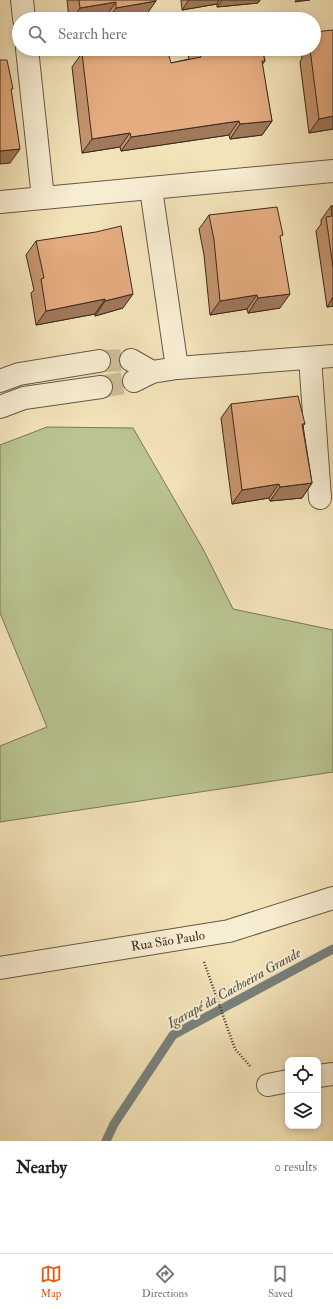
<!DOCTYPE html>
<html lang="en">
<head>
<meta charset="utf-8">
<style>
  :root { --surface:#fff; --page:#f6f6f6; --text:#222; --muted:#767676; --line:#e0e0e0; --accent:#ea580c }
  body { margin:0; font-family:"IM FELL Double Pica",serif; background:var(--page); color:var(--text) }
  .controls { position:absolute; right:12px; bottom:12px; display:grid; overflow:hidden; border-radius:8px; box-shadow:0 2px 6px #0003 }
  .controls button { width:36px; height:36px; display:grid; place-items:center; padding:0; border:0; border-bottom:1px solid var(--line); background:var(--surface); color:var(--text); font:20px sans-serif }
  .list { margin:0; padding:0; list-style:none }
  h2 { display:flex; justify-content:space-between; align-items:center; height:52px; margin:0; padding:0 16px; font-size:17px }
  h2 small { font-size:13px; font-weight:400; color:var(--muted) }
  .icon { flex:none; width:22px; height:22px; fill:none; stroke:currentColor; stroke-width:2; stroke-linecap:round; stroke-linejoin:round }
  .map { position:relative; flex:none; width:333px; height:1141px; overflow:hidden }
  .search { position:absolute; background:var(--surface); box-shadow:0 2px 6px #0003; left:12px; right:12px; top:12px; height:44px; display:flex; align-items:center; gap:10px; box-sizing:border-box; padding:0 14px; border-radius:22px; color:var(--muted); font-size:15px }
  .sheet { height:112px; background:var(--surface) }
  nav { display:flex; justify-content:space-around; align-items:center; box-sizing:border-box; height:56px; border-top:1px solid var(--line); background:var(--surface); font-size:11px; color:var(--muted) }
  nav a { display:grid; justify-items:center; gap:2px }
  nav .on { color:var(--accent) }
  .map>svg:first-child { display:block }
  .green { fill:#bac490; stroke:#7a7758 }
  .lines { fill:none; stroke-linecap:round; stroke-linejoin:round }
  .stream { stroke:#78817d; stroke-width:9 }
  .minor-tunnel { stroke:#cebe9a; stroke-width:22; stroke-dasharray:22 11; stroke-linecap:butt }
  .minor-casing { stroke:#685846; stroke-width:24 }
  .path { stroke:#3a2a1f; stroke-width:2.5; stroke-dasharray:1 2; stroke-linecap:butt }
  .minor { stroke:#f7edd2; stroke-width:22 }
  .wall { fill:#c4946e; stroke:#3a2a1f }
  .shaded-wall { fill:#a0785a; stroke:#3a2a1f }
  .building { fill:#e4ac80; stroke:#3a2a1f }
  .labels { text-anchor:middle; dominant-baseline:central; stroke-width:4; stroke-linejoin:round; paint-order:stroke }
  .street-label { font-size:13px; fill:#3a2a1f; stroke:#f7edd2 }
  .water-label { font-size:14px; font-style:italic; fill:#544e46; stroke:#f7edd2 }
</style>
</head>
<body>
<div class="map">
<svg width="333" height="1141" viewBox="0 0 333 1141">
  <rect width="100%" height="100%" fill="#f3e3b9"/>
  <filter id="stains"><feTurbulence type="fractalNoise" baseFrequency=".005" numOctaves="4"/><feColorMatrix values="0 0 0 0 .2 0 0 0 0 .09 0 0 0 0 .02 0 0 0 .5 -.17"/></filter>
  <radialGradient id="worn" r=".72"><stop offset=".6" stop-color="#630" stop-opacity="0"/><stop offset="1" stop-color="#630" stop-opacity=".3"/></radialGradient>
  <polygon class="green" points="47,427 133,428 203,549 233,609 333,630 333,772 0,822 0,746 47,727 0,613 0,445"/>
  <g class="lines">
    <polyline class="stream" points="106,1141 114,1124 173,1035 333,949"/>
    <g class="minor-tunnel">
      <polyline points="99,361 131,360"/>
      <polyline points="101,387 134,381"/>
    </g>
    <g class="minor-casing">
      <g id="minor">
        <polyline points="22,0 24,19"/>
        <polyline points="27,49 43,198"/>
        <polyline points="151,189 177,368"/>
        <polyline points="0,202 333,171"/>
        <polyline points="310,358 320,498"/>
        <polyline points="131,360 152,372"/>
        <polyline points="0,381 19,374 99,361"/>
        <polyline points="134,381 152,372 177,368 333,356"/>
        <polyline points="0,407 24,398 101,387"/>
        <polyline points="0,968 229,931 333,898"/>
        <polyline points="318,1076 333,1074"/>
        <polyline points="268,1085 288,1081"/>
      </g>
    </g>
    <polyline class="path" points="204,962 235,1049 250,1066"/>
    <use href="#minor" class="minor"/>
  </g>
  <g class="wall">
    <polygon points="67,0 156,0 146,15 124,19 106,19 106,16 90,19 69,19"/>
    <polygon points="181,0 260,0 258,3 217,7 217,4 182,10"/>
    <polygon points="333,30 333,129 309,133 300,62 302,58 301,49 314,49"/>
    <polygon points="193,49 262,49 265,61 262,65 272,121 262,135 230,139 229,135 121,151 120,147 82,153 72,67 82,53 171,63 189,59 188,56"/>
    <polygon points="331,206 333,206 333,306 327,307 316,231 321,224 321,220"/>
    <polygon points="209,215 280,239 280,308 248,313 247,309 210,315 204,255 199,229"/>
    <polygon points="36,241 123,308 95,316 95,314 36,325 31,293 34,290 26,255"/>
    <polygon points="231,404 305,424 303,426 312,483 302,498 270,501 269,498 232,504 221,418"/>
  </g>
  <g class="shaded-wall">
    <polygon points="189,0 219,0 217,4 182,10"/>
    <polygon points="222,0 260,0 258,3 217,7"/>
    <polygon points="296,0 310,0 295,2"/>
    <polygon points="156,1 146,15 124,19 108,19 116,8"/>
    <polygon points="116,2 106,16 90,19 72,19 80,8"/>
    <polygon points="333,116 333,129 309,133 319,119"/>
    <polygon points="239,121 229,135 121,151 131,137"/>
    <polygon points="272,121 262,135 230,139 240,124"/>
    <polygon points="130,133 120,147 82,153 92,139"/>
    <polygon points="20,149 10,163 0,164 0,151"/>
    <polygon points="133,294 123,308 95,316 105,301"/>
    <polygon points="290,294 280,308 248,313 258,298"/>
    <polygon points="257,295 247,309 210,315 220,301"/>
    <polygon points="333,297 333,306 327,307"/>
    <polygon points="105,299 95,314 36,325 46,311"/>
    <polygon points="312,483 302,498 270,501 280,487"/>
    <polygon points="279,484 269,498 232,504 242,490"/>
  </g>
  <g class="building">
    <polygon points="79,0 156,0 156,1 116,8 116,2 80,8"/>
    <polygon points="333,30 333,116 319,119 310,49 314,49 314,32"/>
    <polygon points="124,49 167,49 171,63 201,57 199,49 262,49 265,61 262,61 272,121 240,124 239,121 131,137 130,133 92,139 82,53"/>
    <polygon points="0,60 7,60 13,89 11,89 20,149 0,151"/>
    <polygon points="331,206 333,206 333,267 326,217 332,216"/>
    <polygon points="277,207 283,235 280,236 290,294 258,298 257,295 220,301 214,240 209,215"/>
    <polygon points="121,226 133,294 105,301 105,299 46,311 41,279 44,278 36,241 96,232"/>
    <polygon points="298,396 305,424 302,424 312,483 280,487 279,484 242,490 231,404"/>
  </g>
  <g class="labels">
    <g class="street-label">
      <text transform="translate(168 941) rotate(-9)">Rua São Paulo</text>
    </g>
    <g class="water-label">
      <text transform="translate(234 988) rotate(-29)">Igarapé da Cachoeira Grande</text>
    </g>
  </g>
  <rect width="100%" height="100%" filter="url(#stains)"/>
  <rect width="100%" height="100%" fill="url(#worn)"/>
</svg>
<div class="controls">
<button><svg class="icon" aria-label="locate" viewBox="0 0 24 24"><circle cx="12" cy="12" r="6"/><path d="M12 2v4M12 18v4M2 12h4M18 12h4"/></svg></button>
<button><svg class="icon" aria-label="layers" viewBox="0 0 24 24"><path d="M12 4l9 5-9 5-9-5zM3 14l9 5 9-5"/></svg></button>
</div>
<div class="search"><svg class="icon" aria-label="search" viewBox="0 0 24 24"><circle cx="10" cy="10" r="6"/><path d="M15 15l6 6"/></svg>Search here</div>
</div>
<section class="sheet">
<h2>Nearby<small>0 results</small></h2>
<ul class="list">
</ul>
</section>
<nav>
<a class="on"><svg class="icon" aria-label="map" viewBox="0 0 24 24"><path d="M3 6l6-2 6 2 6-2v14l-6 2-6-2-6 2zM9 4v14M15 6v14"/></svg>Map</a>
<a><svg class="icon" aria-label="directions" viewBox="0 0 24 24"><path d="M12 3l9 9-9 9-9-9zM9 14v-3h6M13 9l2 2-2 2"/></svg>Directions</a>
<a><svg class="icon" aria-label="saved" viewBox="0 0 24 24"><path d="M7 4h10v16l-5-4-5 4z"/></svg>Saved</a>
</nav>
</body>
</html>
